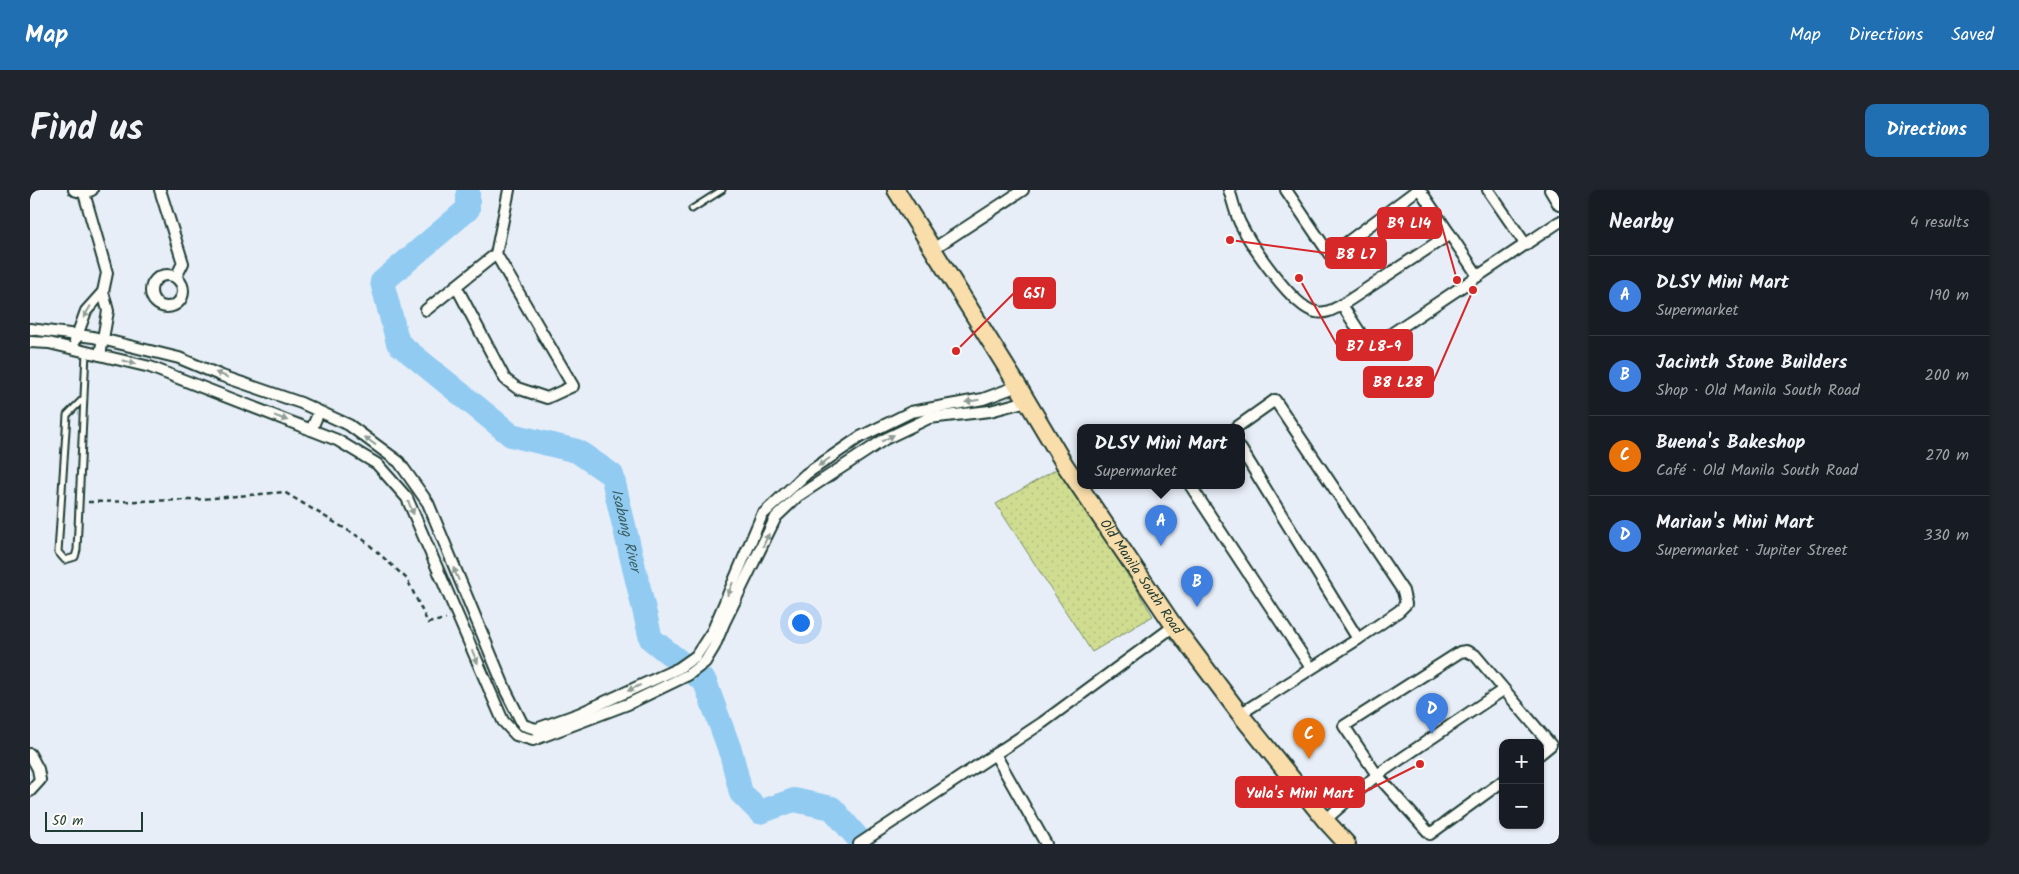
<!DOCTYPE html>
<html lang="en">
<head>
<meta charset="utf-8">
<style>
  :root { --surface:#171b24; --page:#20242c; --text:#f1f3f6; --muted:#9ea1a6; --line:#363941; --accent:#1f6fb2 }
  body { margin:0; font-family:Kalam,sans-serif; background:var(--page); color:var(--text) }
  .controls { position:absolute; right:15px; bottom:15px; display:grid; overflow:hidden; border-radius:10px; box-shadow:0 1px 4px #0004 }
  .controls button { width:45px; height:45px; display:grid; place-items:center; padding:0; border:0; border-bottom:1px solid var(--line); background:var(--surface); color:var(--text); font:25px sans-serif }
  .scale { position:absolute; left:15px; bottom:12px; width:98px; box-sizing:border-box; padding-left:5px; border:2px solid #1f3d34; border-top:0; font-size:14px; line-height:18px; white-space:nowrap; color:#1f3d34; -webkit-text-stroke:4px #fdfcf7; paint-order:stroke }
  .you { position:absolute; left:770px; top:432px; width:18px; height:18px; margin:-12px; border:4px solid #fff; border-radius:50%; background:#1a73e8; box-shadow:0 0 0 8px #1a73e833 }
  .badge { display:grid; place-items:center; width:32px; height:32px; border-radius:50%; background:var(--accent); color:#fff; font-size:16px; font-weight:700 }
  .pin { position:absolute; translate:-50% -41px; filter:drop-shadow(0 1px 2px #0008) }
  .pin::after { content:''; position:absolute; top:26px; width:18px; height:15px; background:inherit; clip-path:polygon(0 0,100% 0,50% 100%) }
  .popup { position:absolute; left:1047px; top:234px; width:168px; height:65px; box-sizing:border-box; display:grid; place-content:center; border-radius:10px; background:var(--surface); filter:drop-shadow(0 1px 4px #0005); font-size:16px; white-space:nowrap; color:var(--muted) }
  .popup b { font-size:19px; color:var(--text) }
  .popup::after { content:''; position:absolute; left:50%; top:100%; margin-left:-10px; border:10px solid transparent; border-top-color:var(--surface) }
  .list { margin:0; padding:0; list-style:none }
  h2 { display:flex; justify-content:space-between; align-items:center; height:65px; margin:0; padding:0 20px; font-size:21px }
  h2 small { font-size:16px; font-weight:400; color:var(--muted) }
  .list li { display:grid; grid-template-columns:32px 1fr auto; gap:15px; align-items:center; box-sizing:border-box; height:80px; padding:0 20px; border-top:1px solid var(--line) }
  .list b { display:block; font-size:19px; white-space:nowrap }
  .list p { margin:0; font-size:16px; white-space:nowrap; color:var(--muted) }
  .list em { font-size:16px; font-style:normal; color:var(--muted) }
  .map { position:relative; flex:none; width:1529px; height:654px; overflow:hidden; border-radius:10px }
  header { display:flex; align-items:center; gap:30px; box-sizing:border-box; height:70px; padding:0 25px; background:var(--accent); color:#fff }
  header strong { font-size:24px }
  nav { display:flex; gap:28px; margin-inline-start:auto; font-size:18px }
  .intro { display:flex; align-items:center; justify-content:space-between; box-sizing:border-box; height:120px; padding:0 30px }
  h1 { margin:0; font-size:35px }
  .button { padding:12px 22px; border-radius:10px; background:var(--accent); color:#fff; font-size:18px; font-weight:700 }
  main { display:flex; gap:30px; padding:0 30px }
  aside { flex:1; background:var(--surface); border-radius:10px; box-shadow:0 1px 4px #0004 }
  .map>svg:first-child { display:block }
  .park { fill:url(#park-dots); stroke:#788d62 }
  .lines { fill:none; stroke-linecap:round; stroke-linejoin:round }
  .river { stroke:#92cbf1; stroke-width:24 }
  .service-casing { stroke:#1f3d34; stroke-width:9 }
  .minor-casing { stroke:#1f3d34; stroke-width:14 }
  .primary-casing { stroke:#1f3d34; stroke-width:20 }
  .path { stroke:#1f3d34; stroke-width:2.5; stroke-dasharray:5 4; stroke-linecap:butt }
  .service { stroke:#fdfcf7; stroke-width:5 }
  .minor { stroke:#fdfcf7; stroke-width:10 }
  .primary { stroke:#f9ddab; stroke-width:16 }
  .oneway { fill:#8e9c96 }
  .labels { text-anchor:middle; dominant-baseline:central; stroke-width:5; stroke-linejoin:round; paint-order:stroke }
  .street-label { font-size:14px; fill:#1f3d34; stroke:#fdfcf7 }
  .water-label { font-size:15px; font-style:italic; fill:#3c6063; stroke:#fdfcf7 }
  .leader { fill:none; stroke:#d62828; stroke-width:2 }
  .callout-dot { fill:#d62828; stroke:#fdfcf7; stroke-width:2 }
  .callout { fill:#d62828; stroke:#d62828; stroke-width:2 }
  .callout-label { font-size:15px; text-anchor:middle; font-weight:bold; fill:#fff }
</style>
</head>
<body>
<header>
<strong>Map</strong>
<nav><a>Map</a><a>Directions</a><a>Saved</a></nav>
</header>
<div class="intro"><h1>Find us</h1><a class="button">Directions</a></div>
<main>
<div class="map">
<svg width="1529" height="654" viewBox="0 0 1529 654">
  <defs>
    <pattern id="park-dots" width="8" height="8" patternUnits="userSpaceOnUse" patternTransform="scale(1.25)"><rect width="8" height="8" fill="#d0dd91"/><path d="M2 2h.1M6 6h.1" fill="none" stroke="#b2bf7e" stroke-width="1.8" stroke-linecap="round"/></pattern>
  </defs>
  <rect width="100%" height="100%" fill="#e7eef8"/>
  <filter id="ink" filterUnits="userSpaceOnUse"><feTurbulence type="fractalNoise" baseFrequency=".02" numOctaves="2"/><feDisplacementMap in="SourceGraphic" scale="10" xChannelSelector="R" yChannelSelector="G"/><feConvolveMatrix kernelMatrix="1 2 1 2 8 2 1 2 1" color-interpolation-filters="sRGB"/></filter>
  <g filter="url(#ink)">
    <polygon class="park" points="1032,276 1123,426 1062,462 966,314"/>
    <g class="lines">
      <path class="river" id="s1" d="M438,0V19L352,92L368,153L481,245L547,261L582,285L621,449L675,492L701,563L711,603L730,622L764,610L802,618L833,654"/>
      <g class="service-casing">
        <g id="service">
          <polyline points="662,19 692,0"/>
          <polyline points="54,208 37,225 28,362 35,370 45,367 47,360 56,162"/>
        </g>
      </g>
      <g class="minor-casing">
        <g id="minor">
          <polyline points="44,0 54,3 62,0"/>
          <polyline points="130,0 153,73 146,87"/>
          <path d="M1199,0C1203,11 1205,23 1210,33C1221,55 1263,118 1286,122C1296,124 1304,119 1312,115L1420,44"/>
          <polyline points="1256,0 1300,65 1387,0"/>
          <polyline points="1390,0 1448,86"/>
          <polyline points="1458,0 1496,55"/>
          <polyline points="1520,0 1529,15"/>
          <polyline points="54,3 77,83 73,102 78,121 70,165"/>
          <polyline points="903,59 993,0"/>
          <circle cx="137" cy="101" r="16"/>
          <polyline points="426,96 475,189 487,198 517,208 543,196 466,64"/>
          <polyline points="1312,115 1340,158 1529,32"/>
          <polyline points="396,120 466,64 479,0"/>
          <polyline points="0,139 63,147 149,168 192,186 271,213 319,235 369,272 398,313 476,501 493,535 506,539 548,524 649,478 666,466 683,440 732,325 776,284 830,247 881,222 953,209 988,196"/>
          <polyline points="45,151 56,121 73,102"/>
          <polyline points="0,152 19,153 120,177 307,250 347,274 377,308 473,531 486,545 503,550 598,514 658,485 675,472 684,457 694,433 746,327 768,306 855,249 899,228 960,221 997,211"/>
          <polyline points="1207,237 1245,210 1373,401 1376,414 1369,421 1328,449 1210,524"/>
          <polyline points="281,240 289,222"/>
          <polyline points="1211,259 1328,449"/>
          <polyline points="1160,295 1281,478"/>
          <polyline points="0,564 8,579 10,590 0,601"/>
          <polyline points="965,564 1016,654"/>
          <polyline points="1473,591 1400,644 1347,585 1314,536 1430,462 1436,461 1445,465 1521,555 1510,564"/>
          <polyline points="1295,630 1347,585 1473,500"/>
          <polyline points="829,654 1012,533 1144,436"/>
        </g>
      </g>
      <g class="primary-casing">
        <g id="primary">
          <path id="s2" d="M866,0L988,196L1035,275L1144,436L1210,524L1295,630L1317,654"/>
        </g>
      </g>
      <polyline class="path" points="58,312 161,310 254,302 334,350 377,389 398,433 416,429"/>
      <use href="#service" class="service"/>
      <use href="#minor" class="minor"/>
      <use href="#primary" class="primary"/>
    </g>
    <defs><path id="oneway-solid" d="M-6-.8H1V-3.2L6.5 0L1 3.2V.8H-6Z" transform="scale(1.25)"/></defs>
    <g class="oneway">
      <use href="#oneway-solid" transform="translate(57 122) rotate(121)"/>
      <use href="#oneway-solid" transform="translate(99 172) rotate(13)"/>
      <use href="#oneway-solid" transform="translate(192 185) rotate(-159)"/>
      <use href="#oneway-solid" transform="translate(942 211) rotate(170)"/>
      <use href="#oneway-solid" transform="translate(251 228) rotate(21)"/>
      <use href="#oneway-solid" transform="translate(858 248) rotate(-28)"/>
      <use href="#oneway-solid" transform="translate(340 251) rotate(-144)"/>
      <use href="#oneway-solid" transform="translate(794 272) rotate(145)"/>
      <use href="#oneway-solid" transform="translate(381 318) rotate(67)"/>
      <use href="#oneway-solid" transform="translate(736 350) rotate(-65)"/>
      <use href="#oneway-solid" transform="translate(426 384) rotate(-113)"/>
      <use href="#oneway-solid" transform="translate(700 399) rotate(113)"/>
      <use href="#oneway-solid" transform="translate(445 467) rotate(66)"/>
      <use href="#oneway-solid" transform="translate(604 498) rotate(155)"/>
    </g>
  </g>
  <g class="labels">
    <g class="street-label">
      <text stroke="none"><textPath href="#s2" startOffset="458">Old Manila South Road</textPath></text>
    </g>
    <g class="water-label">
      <text stroke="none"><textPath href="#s1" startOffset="508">Isabang River</textPath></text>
    </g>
  </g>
  <path class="leader" d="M1427 90L1411 33M1200 50L1296 63M926 161L984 103M1269 88L1307 155M1443 100L1403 192M1390 574L1334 602"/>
  <g class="callout-dot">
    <circle cx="1427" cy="90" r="5"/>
    <circle cx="1200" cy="50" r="5"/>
    <circle cx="926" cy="161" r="5"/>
    <circle cx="1269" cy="88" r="5"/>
    <circle cx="1443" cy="100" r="5"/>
    <circle cx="1390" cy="574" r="5"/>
  </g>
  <g class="callout">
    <rect x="1348" y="18" width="63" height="30" rx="5"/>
    <rect x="1296" y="48" width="60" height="30" rx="5"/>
    <rect x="984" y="88" width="41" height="30" rx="5"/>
    <rect x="1307" y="140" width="75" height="30" rx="5"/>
    <rect x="1334" y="177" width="69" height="30" rx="5"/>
    <rect x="1206" y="587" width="128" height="30" rx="5"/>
  </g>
  <g class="callout-label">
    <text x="1379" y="38">B9 L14</text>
    <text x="1326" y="69">B8 L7</text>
    <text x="1004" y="108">G51</text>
    <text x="1344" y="161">B7 L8-9</text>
    <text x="1368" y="197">B8 L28</text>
    <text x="1270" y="608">Yula's Mini Mart</text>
  </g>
</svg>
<div class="controls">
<button>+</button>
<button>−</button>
</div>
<div class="scale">50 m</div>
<div class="you"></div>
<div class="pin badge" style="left:1131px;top:356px;background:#3f7fe0">A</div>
<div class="popup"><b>DLSY Mini Mart</b>Supermarket</div>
<div class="pin badge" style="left:1167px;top:417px;background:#3f7fe0">B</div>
<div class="pin badge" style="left:1279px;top:569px;background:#e8710a">C</div>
<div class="pin badge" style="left:1402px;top:544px;background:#3f7fe0">D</div>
</div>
<aside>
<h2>Nearby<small>4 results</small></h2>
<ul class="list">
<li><span class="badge" style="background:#3f7fe0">A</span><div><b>DLSY Mini Mart</b><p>Supermarket</p></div><em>190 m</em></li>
<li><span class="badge" style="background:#3f7fe0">B</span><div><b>Jacinth Stone Builders</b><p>Shop · Old Manila South Road</p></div><em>200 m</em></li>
<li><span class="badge" style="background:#e8710a">C</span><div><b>Buena's Bakeshop</b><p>Café · Old Manila South Road</p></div><em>270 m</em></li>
<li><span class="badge" style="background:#3f7fe0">D</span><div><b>Marian's Mini Mart</b><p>Supermarket · Jupiter Street</p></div><em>330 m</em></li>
</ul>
</aside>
</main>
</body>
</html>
